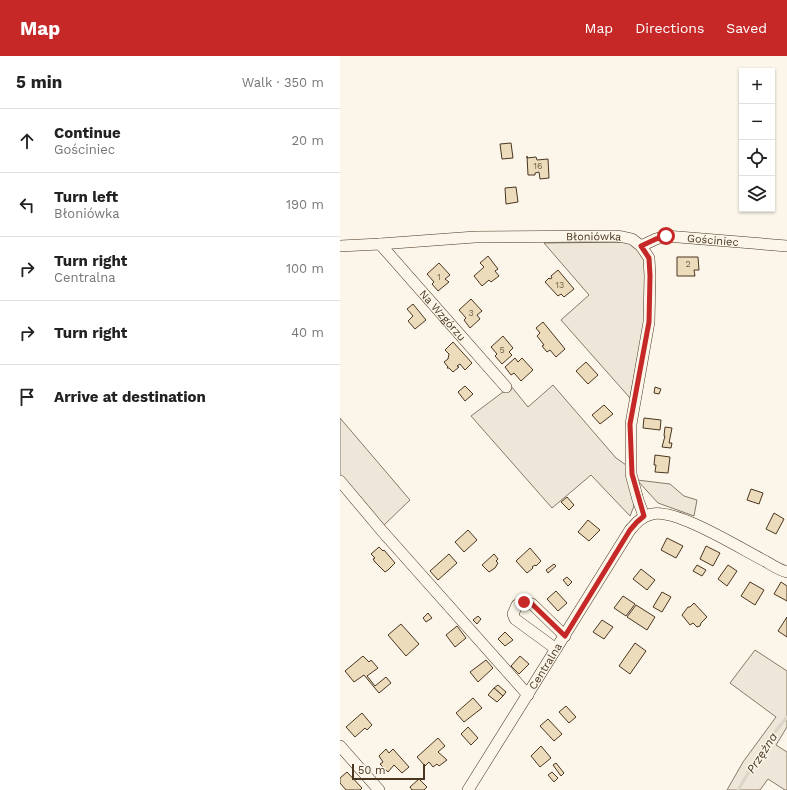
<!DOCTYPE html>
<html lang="en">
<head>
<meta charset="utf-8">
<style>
  :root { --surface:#fff; --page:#f6f6f6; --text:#222; --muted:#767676; --line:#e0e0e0; --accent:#c62828 }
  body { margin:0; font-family:"Work Sans",sans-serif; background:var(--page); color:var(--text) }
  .controls { position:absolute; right:12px; top:12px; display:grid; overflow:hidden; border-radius:0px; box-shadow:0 1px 3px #0004 }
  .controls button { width:36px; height:36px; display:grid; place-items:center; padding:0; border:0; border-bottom:1px solid var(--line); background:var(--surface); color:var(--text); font:20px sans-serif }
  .scale { position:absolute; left:12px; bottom:10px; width:73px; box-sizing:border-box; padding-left:4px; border:2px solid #4a3520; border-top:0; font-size:11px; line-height:14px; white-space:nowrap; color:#4a3520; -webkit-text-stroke:3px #fbf6e9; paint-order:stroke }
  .stop { position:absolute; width:12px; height:12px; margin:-9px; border:3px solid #c62828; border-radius:50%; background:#fff }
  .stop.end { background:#c62828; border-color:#fff; box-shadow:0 1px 4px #0008 }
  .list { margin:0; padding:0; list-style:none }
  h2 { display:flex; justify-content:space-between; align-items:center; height:52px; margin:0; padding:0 16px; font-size:17px }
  h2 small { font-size:13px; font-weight:400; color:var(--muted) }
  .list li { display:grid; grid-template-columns:26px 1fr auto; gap:12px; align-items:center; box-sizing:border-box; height:64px; padding:0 16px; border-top:1px solid var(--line) }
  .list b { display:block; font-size:15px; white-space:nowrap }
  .list p { margin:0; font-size:13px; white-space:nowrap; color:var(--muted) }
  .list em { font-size:13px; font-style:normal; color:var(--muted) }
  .icon { flex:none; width:22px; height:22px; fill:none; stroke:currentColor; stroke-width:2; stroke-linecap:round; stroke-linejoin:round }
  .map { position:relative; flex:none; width:447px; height:734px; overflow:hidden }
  header { display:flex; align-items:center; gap:24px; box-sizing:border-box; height:56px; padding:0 20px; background:var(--accent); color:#fff }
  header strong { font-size:19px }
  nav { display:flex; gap:22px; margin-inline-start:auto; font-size:14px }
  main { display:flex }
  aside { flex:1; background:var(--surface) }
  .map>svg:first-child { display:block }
  .green { fill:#ede6d9; stroke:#887966 }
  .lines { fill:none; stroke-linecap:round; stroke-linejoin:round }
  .stream { stroke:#dcd4c6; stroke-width:3 }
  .building { fill:#ecdcbc; stroke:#4a3520 }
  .minor-casing { stroke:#4a3520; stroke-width:12 }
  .minor { stroke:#fbf6e9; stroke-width:11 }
  .route { stroke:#c62828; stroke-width:5 }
  .labels { text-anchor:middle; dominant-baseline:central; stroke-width:3; stroke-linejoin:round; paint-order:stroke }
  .number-label { font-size:9px; fill:#725f47 }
  .street-label { font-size:11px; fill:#4a3520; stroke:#fbf6e9 }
  .water-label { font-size:12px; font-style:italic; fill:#4a3520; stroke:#fbf6e9 }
</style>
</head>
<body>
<header>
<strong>Map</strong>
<nav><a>Map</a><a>Directions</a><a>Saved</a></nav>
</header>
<main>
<aside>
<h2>5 min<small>Walk · 350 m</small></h2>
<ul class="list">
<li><svg class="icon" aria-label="ahead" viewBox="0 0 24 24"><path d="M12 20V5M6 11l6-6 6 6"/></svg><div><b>Continue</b><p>Gościniec</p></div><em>20 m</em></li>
<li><svg class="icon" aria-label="left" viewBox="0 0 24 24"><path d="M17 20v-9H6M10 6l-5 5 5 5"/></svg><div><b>Turn left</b><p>Błoniówka</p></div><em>190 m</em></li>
<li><svg class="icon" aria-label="right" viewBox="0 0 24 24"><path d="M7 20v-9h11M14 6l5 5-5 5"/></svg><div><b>Turn right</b><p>Centralna</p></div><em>100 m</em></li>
<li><svg class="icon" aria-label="right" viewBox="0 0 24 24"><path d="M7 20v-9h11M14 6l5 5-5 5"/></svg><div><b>Turn right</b></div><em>40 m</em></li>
<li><svg class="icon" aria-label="arrive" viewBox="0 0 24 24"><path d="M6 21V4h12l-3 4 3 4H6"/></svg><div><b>Arrive at destination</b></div></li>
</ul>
</aside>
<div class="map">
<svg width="447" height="734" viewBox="0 0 447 734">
  <rect width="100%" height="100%" fill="#fbf6e9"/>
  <g class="green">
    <polygon points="288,186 297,190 305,201 306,258 290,342 221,264 249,239 204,187"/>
    <polygon points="213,329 276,402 289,411 294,450 290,460 251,419 212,452 131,360 171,330 188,351"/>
    <polygon points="0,362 70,444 43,470 0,422"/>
    <polygon points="297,424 330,428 344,440 357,444 354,460 318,447"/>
    <polygon points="415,594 447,615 447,671 436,689 447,696 447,734 445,734 428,723 420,734 387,734 403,706 436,661 390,627"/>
  </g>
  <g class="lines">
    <polyline class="stream" points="398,734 427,686 447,661"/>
  </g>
  <g class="building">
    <polygon points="171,87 173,102 162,103 160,88"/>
    <polygon points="187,100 187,102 196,101 197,104 208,103 209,122 200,123 199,116 195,117 195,119 188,119"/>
    <polygon points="176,131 178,146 166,148 165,132"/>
    <polygon points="148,200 158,213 155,215 159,220 151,226 149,224 142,230 134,220 144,211 140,207"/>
    <polygon points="337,201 358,201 359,214 354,214 355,220 337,220"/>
    <polygon points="99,207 110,219 105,223 109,226 98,235 92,228 94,226 87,218"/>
    <polygon points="218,214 234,233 224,241 221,238 218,240 205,226 209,222 210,223 212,222 211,220"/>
    <polygon points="131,243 142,255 137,259 140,263 130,272 124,264 126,262 119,254"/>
    <polygon points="73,248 86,264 75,273 68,265 73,260 67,253"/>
    <polygon points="203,266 225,293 216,301 210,294 207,296 202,290 204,289 197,280 200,277 196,272"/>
    <polygon points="163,280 173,292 169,296 172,299 162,308 155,300 157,298 151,291"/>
    <polygon points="113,286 132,307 125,314 120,308 117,310 119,311 113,316 109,312 107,312 108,311 104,306 108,303 109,298 105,294"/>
    <polygon points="175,302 178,306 182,302 193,314 181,325 174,317 171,319 165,311"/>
    <polygon points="246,306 258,319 248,328 236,315"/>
    <polygon points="125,330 133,338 125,345 118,336"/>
    <polygon points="315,331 321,333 319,338 314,337"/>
    <polygon points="264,349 273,358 260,368 252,359"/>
    <polygon points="304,362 321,364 320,374 303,372"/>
    <polygon points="325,371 332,372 329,387 332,387 331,392 322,391 325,380 324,380"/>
    <polygon points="315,399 330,401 328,417 315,416 316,409 314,409"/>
    <polygon points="411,433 423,437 419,448 407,444"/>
    <polygon points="227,441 234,449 229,454 221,446"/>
    <polygon points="434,457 444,463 436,478 426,473"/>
    <polygon points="248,464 260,474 249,485 238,476"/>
    <polygon points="128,474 137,484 124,496 115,486"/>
    <polygon points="327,482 343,490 336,502 321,494"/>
    <polygon points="366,490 380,497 373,510 360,503"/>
    <polygon points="39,491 43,495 44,494 55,507 48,514 45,516 35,506 33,503 35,502 31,498"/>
    <polygon points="190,492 201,505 196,510 195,509 192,511 193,512 187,517 176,505"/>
    <polygon points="109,498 117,507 98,524 90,515"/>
    <polygon points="154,498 158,503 156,505 158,507 155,512 149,516 142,509"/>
    <polygon points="214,508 216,510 208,517 206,514"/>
    <polygon points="357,509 366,514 362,520 353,515"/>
    <polygon points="388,509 397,515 387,530 378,523"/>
    <polygon points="301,513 315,524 307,534 293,523"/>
    <polygon points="227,521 232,526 228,530 223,524"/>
    <polygon points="410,526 424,534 415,549 401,540"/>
    <polygon points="441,526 447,530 447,545 434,538"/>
    <polygon points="216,535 227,547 218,555 207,543"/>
    <polygon points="322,536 331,541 322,556 313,551"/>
    <polygon points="283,540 295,548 286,560 274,552"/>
    <polygon points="354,547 367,561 361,567 360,570 357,571 353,567 350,569 342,559 348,551 350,551"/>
    <polygon points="296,549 315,561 307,574 287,561"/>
    <polygon points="88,557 92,562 86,566 83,562"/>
    <polygon points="138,560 141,563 137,568 133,564"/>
    <polygon points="447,561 447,581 438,575"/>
    <polygon points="262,564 273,571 264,583 253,576"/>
    <polygon points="61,568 79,588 66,600 48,579"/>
    <polygon points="117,570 126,582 115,591 106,579"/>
    <polygon points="165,576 173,584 165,590 158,583"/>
    <polygon points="295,587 306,595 290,618 279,610"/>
    <polygon points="23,600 29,606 31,604 38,612 27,620 35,630 46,621 51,627 39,637 24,619 14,626 5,615"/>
    <polygon points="180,600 189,608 179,618 171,610"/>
    <polygon points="146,604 153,612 138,626 130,616"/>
    <polygon points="158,629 166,636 163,640 154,632"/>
    <polygon points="154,632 163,640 157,646 148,639"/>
    <polygon points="133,642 142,652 124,666 116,657"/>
    <polygon points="226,650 236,661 229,667 219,656"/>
    <polygon points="22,657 32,669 27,674 25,672 15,681 6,671"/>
    <polygon points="208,663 222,678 214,685 200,670"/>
    <polygon points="128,671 138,682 131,689 121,678"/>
    <polygon points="98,682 105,690 98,696 107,704 99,710 97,708 93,711 89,706 85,710 77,701"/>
    <polygon points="201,690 211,702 200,711 191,700"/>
    <polygon points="46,693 49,697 53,693 69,711 62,717 54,709 48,716 40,708 43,706 39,700"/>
    <polygon points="216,707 224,717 221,720 213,709"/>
    <polygon points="7,716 22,732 20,734 6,734 0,727 0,722"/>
    <polygon points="212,716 218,722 214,726 208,719"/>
    <polygon points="79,723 87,731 84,734 72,734 70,731"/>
  </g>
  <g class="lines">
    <g class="minor-casing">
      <g id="minor">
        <path id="s1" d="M40,188L166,331"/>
        <path id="s2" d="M0,190L40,188L135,181L275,180L283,181L292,183L301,190L309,202L310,220L309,266L291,368V418L298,444L304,460"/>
        <path id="s3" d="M301,190L316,183L326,180L447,190"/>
        <polyline points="0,425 42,475 188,639"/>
        <polyline points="216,593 175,563 173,558 177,549 184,546 192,548 225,580"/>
        <polyline points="0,690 39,734"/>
        <path id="s4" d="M128,734L290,474C296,467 302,460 312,458C336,452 401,493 425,505C432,509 439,514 447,516"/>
      </g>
    </g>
    <use href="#minor" class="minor"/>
  </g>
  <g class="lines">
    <polyline class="route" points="184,546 192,548 225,580 290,474 297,466 304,460 292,418 290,368 309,266 310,220 309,202 301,190 316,183 326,180"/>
  </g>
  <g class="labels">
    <g class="number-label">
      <text x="198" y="110">16</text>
      <text x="348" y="208">2</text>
      <text x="99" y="221">1</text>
      <text x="220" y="229">13</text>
      <text x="131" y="257">3</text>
      <text x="162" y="294">5</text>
    </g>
    <g class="street-label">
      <text stroke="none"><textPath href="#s2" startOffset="254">Błoniówka</textPath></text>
      <text stroke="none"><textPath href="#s3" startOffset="74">Gościniec</textPath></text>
      <text stroke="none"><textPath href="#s1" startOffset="95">Na Wzgórzu</textPath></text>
      <text stroke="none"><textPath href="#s4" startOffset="146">Centralna</textPath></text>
    </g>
    <g class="water-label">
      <text transform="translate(422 697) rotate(-57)">Przężna</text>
    </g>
  </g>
</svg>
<div class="controls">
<button>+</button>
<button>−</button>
<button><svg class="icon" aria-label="locate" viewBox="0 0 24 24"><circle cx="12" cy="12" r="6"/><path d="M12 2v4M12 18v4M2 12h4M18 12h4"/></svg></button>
<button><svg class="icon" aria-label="layers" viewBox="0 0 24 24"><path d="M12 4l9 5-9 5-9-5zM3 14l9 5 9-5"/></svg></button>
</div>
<div class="scale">50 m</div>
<div class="stop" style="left:326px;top:180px"></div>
<div class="stop end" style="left:184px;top:546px"></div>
</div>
</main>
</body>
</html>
